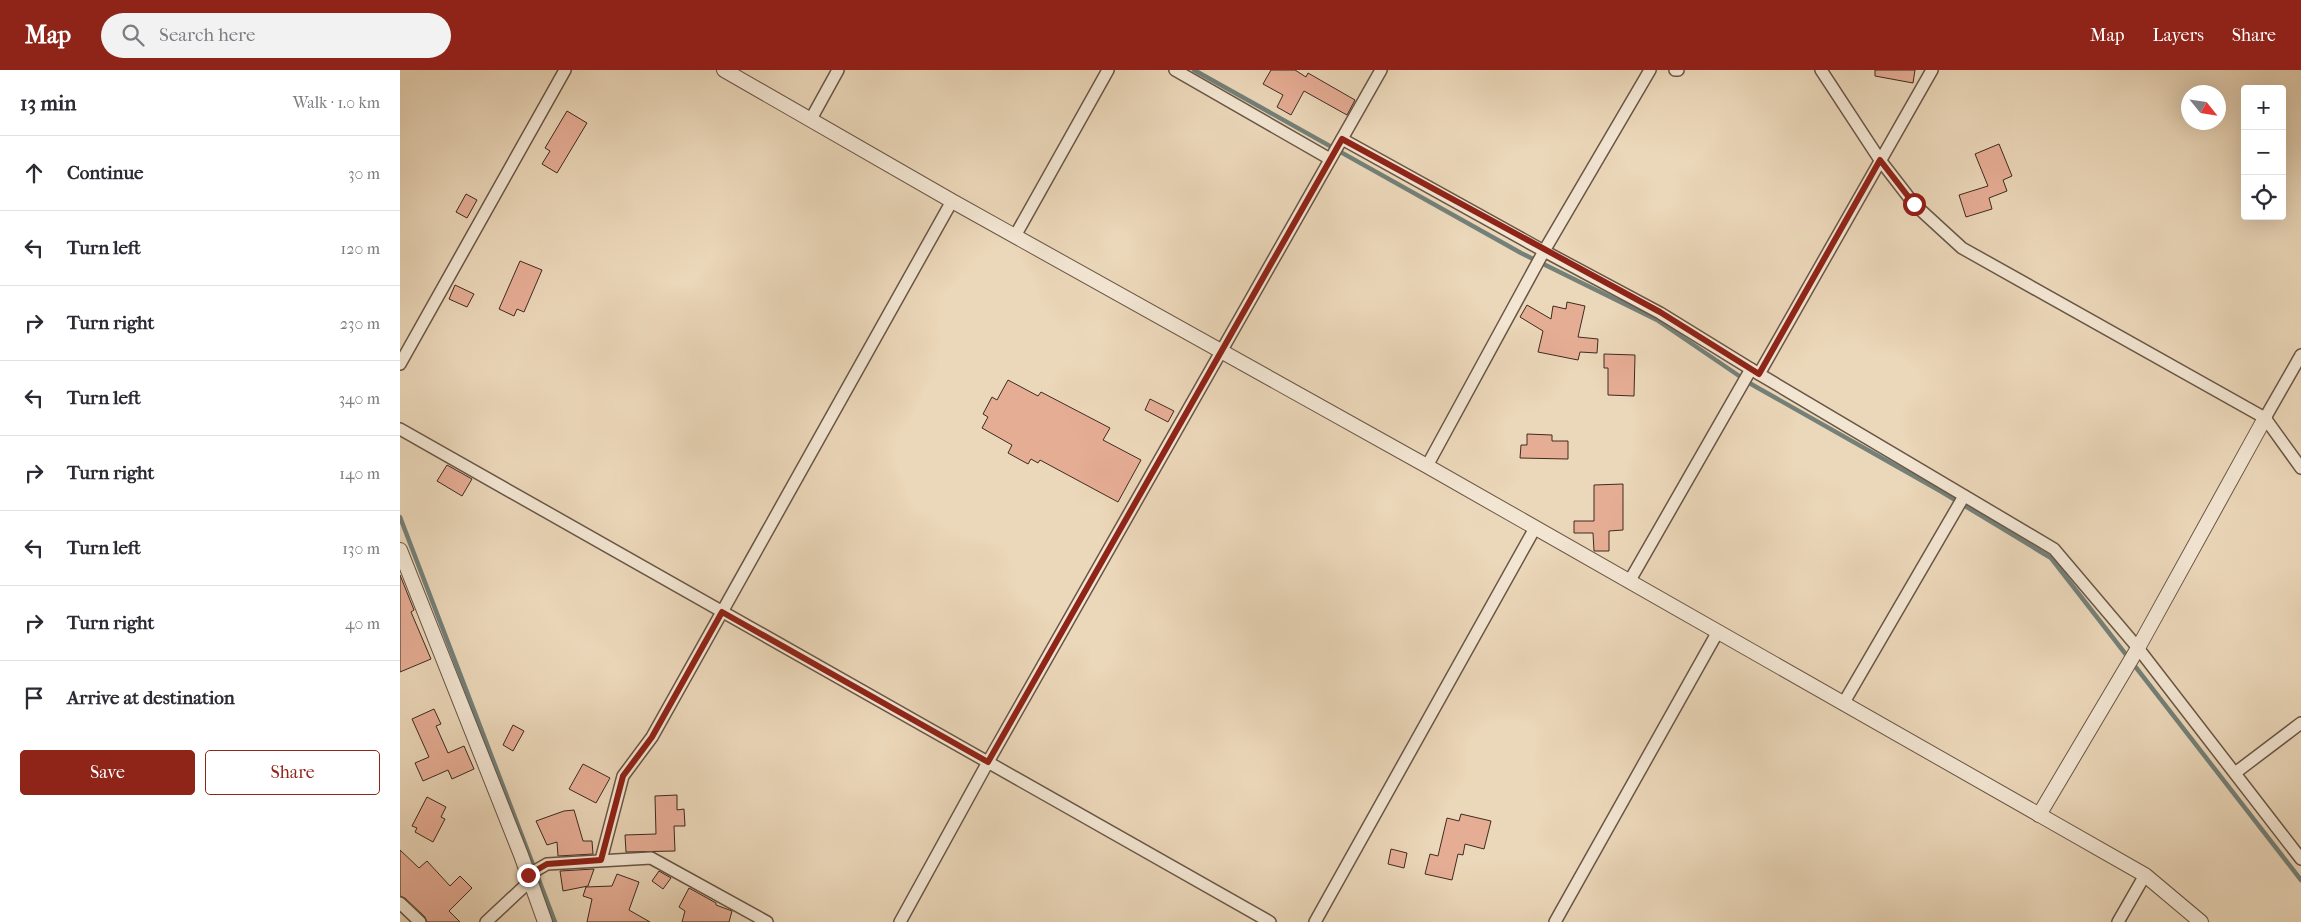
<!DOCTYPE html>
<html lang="en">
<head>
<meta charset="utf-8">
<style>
  :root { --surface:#fff; --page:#f2f2f3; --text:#2b2b33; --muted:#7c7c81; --line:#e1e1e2; --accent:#8f2418 }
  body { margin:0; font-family:"IM FELL French Canon",serif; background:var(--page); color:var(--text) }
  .controls { position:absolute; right:15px; top:15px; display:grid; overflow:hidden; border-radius:5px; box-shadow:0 5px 20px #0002 }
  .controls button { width:45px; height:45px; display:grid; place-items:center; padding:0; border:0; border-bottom:1px solid var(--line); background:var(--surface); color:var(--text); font:25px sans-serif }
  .compass { position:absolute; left:1781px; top:15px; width:45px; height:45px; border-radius:50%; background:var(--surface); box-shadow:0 5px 20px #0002; rotate:120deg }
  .stop { position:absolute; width:15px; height:15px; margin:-11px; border:4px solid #8f2418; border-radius:50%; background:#fff }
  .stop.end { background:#8f2418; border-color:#fff; box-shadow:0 1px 5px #0008 }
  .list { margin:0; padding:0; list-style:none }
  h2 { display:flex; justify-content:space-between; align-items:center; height:65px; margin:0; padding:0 20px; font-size:21px }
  h2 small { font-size:16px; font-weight:400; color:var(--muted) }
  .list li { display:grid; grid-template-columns:32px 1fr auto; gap:15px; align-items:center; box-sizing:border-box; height:75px; padding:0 20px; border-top:1px solid var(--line) }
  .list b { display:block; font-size:19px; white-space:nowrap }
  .list em { font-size:16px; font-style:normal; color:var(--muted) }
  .actions { display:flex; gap:10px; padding:15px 20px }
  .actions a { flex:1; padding:11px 0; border:1px solid var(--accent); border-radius:5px; text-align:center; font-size:18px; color:var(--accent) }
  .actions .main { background:var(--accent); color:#fff }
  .icon { flex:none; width:28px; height:28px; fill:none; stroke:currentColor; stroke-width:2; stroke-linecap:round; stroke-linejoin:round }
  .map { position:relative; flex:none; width:1901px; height:852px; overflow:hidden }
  header { display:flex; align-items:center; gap:30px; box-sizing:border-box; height:70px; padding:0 25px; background:var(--accent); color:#fff }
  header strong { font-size:24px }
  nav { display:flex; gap:28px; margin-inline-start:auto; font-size:18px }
  .search { width:350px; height:45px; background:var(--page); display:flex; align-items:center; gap:12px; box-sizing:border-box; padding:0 18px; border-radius:28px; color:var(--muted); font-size:19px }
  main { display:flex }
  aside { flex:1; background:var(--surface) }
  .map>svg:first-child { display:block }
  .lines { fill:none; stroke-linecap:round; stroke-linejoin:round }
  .stream { stroke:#748078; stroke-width:4.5 }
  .building { fill:#e6ad95; stroke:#3f2b20 }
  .minor-casing { stroke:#6a5646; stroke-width:14 }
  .tertiary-casing { stroke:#6a5646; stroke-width:16 }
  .minor { stroke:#f2e5d2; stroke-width:11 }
  .tertiary { stroke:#f2e5d2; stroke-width:14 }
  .route { stroke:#8f2418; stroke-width:6 }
</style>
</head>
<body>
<header>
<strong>Map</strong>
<div class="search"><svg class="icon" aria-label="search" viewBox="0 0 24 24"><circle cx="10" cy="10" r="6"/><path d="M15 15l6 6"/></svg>Search here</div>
<nav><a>Map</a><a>Layers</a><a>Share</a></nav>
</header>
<main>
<aside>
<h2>13 min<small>Walk · 1.0 km</small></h2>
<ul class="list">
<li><svg class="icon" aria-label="ahead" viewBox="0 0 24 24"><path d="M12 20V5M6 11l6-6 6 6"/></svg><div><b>Continue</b></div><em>30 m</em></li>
<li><svg class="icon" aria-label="left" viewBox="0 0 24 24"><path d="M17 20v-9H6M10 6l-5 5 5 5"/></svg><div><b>Turn left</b></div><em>120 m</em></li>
<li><svg class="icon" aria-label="right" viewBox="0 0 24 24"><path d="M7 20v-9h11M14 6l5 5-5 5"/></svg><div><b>Turn right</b></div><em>230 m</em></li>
<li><svg class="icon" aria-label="left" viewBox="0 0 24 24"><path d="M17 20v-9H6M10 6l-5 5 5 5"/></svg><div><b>Turn left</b></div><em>340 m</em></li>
<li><svg class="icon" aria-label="right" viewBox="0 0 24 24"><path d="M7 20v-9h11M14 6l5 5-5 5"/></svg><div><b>Turn right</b></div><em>140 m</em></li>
<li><svg class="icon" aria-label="left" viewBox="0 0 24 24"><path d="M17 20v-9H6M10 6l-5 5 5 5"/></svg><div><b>Turn left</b></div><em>130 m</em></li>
<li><svg class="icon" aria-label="right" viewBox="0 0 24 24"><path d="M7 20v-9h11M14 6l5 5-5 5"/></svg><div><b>Turn right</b></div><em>40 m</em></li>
<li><svg class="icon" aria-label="arrive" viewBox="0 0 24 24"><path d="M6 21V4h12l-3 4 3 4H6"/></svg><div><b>Arrive at destination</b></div></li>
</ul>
<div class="actions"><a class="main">Save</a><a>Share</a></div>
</aside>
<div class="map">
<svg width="1901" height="852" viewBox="0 0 1901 852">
  <rect width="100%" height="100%" fill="#ebd7b9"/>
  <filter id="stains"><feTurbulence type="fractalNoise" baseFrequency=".004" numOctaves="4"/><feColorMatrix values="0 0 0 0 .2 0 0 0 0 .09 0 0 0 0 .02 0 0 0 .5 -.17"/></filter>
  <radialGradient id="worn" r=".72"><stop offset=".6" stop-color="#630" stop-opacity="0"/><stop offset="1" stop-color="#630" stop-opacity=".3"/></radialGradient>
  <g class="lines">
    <g class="stream">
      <polyline points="794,0 1121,183 1257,250 1351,314 1542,422 1651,488 1901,810"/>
      <polyline points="0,447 155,852"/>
    </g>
  </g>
  <g class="building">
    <polygon points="871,0 895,0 906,7 908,3 955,30 947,45 904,21 891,45 877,37 883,25 863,14"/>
    <polygon points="1475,0 1515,0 1513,13 1475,6"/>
    <polygon points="167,41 187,53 157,103 142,94 150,81 145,78"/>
    <polygon points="1599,74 1612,106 1603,110 1607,121 1589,128 1592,139 1566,147 1559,125 1588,116 1575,84"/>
    <polygon points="66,124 77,130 67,148 56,142"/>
    <polygon points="120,191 142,200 124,242 117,239 114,246 99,239"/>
    <polygon points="55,215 74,224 67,237 49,229"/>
    <polygon points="1167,232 1185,236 1178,267 1198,269 1197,283 1180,282 1178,290 1138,282 1143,261 1120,247 1127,235 1151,249 1153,236 1166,239"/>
    <polygon points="1204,284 1235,285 1234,326 1208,325 1208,298 1204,298"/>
    <polygon points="608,310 638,326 641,322 710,358 703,370 741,390 718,432 640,390 638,393 631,389 628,394 608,383 612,375 582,358 588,347 583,344 592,327 597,330"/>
    <polygon points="750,329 774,341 768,352 745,340"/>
    <polygon points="1127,364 1152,365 1152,371 1168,371 1168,389 1120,388 1121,375 1127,375"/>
    <polygon points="47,395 72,409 62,426 37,411"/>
    <polygon points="1223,414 1223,460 1209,461 1209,481 1194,481 1193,463 1174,463 1174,451 1194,451 1194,415"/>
    <polygon points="0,505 14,540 11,542 31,589 0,602"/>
    <polygon points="34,639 41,654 36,656 48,683 64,676 74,699 52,709 48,700 23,711 15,693 29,687 12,649"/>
    <polygon points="113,655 124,661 113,681 103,675"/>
    <polygon points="183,694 210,708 196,733 169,719"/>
    <polygon points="277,725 277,740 284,739 285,756 274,756 275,781 226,782 225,765 256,764 255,726"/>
    <polygon points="27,727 46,737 41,747 45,749 33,772 15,762 17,758 12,756"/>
    <polygon points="174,740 183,771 192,771 193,784 158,786 157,772 147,775 136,751 164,741"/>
    <polygon points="1061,744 1091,751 1084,779 1065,774 1063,785 1058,784 1052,810 1025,804 1030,784 1038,786 1047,748 1059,751"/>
    <polygon points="991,779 1007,783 1004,798 988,794"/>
    <polygon points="0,780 19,798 27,791 50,816 60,806 72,818 49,841 60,852 27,852 25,847 5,828 0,826"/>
    <polygon points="194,799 188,816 163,821 160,801"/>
    <polygon points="259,801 271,808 263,819 252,811"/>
    <polygon points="217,804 239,812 229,840 250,852 187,852 192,829 183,826 186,817 212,816"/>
    <polygon points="289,818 316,833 316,835 332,841 329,852 282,852 285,841 279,837"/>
  </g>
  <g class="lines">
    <g class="minor-casing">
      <g id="minor">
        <polyline points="775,0 930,89"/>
        <polyline points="1250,0 1144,181 1260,243 1359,304 1654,479 1738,578 1901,789"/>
        <polyline points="1275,0 1278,0"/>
        <polyline points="1421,0 1480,90 1514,134 1562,178 1865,348 1901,398"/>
        <polyline points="411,49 438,0"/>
        <polyline points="942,69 1144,181 1027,396"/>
        <polyline points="615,166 708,0"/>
        <polyline points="0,294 165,0"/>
        <polyline points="1359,304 1532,0"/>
        <polyline points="1865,348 1901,285"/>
        <polyline points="0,359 870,852"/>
        <polyline points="1229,512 1351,299"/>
        <polyline points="1443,634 1564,426"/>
        <polyline points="1835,703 1901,653"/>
        <polyline points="201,790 223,706 252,667 552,131"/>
        <polyline points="128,805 147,794 251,788 367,852"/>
        <polyline points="0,833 20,852"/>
        <polyline points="86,852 130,811"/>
        <polyline points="500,852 588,692 981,0"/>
        <polyline points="915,852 1135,458"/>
        <polyline points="1155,852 1316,565 1320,564"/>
        <polyline points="1718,852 1745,805"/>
      </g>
    </g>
    <g class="tertiary-casing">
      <g id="tertiary">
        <polyline points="324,0 552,131 1027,396 1745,805 1801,852"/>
        <polyline points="0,480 121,785 145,852"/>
        <polyline points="1639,745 1738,578 1865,348"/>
      </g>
    </g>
    <use href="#minor" class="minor"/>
    <use href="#tertiary" class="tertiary"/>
  </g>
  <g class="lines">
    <polyline class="route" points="128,805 147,794 201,790 223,706 252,667 322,542 588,692 942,69 1260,242 1359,304 1480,90 1514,134"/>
  </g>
  <rect width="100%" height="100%" filter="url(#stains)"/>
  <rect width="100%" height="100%" fill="url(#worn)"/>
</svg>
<div class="controls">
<button>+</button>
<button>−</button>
<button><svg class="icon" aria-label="locate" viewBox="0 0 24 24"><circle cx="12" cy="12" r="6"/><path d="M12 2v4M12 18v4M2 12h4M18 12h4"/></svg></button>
</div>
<svg class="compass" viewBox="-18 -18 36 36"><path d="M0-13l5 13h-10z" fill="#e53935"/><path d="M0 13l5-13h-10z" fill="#7c7c81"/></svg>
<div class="stop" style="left:1514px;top:134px"></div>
<div class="stop end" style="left:128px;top:805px"></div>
</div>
</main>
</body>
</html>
